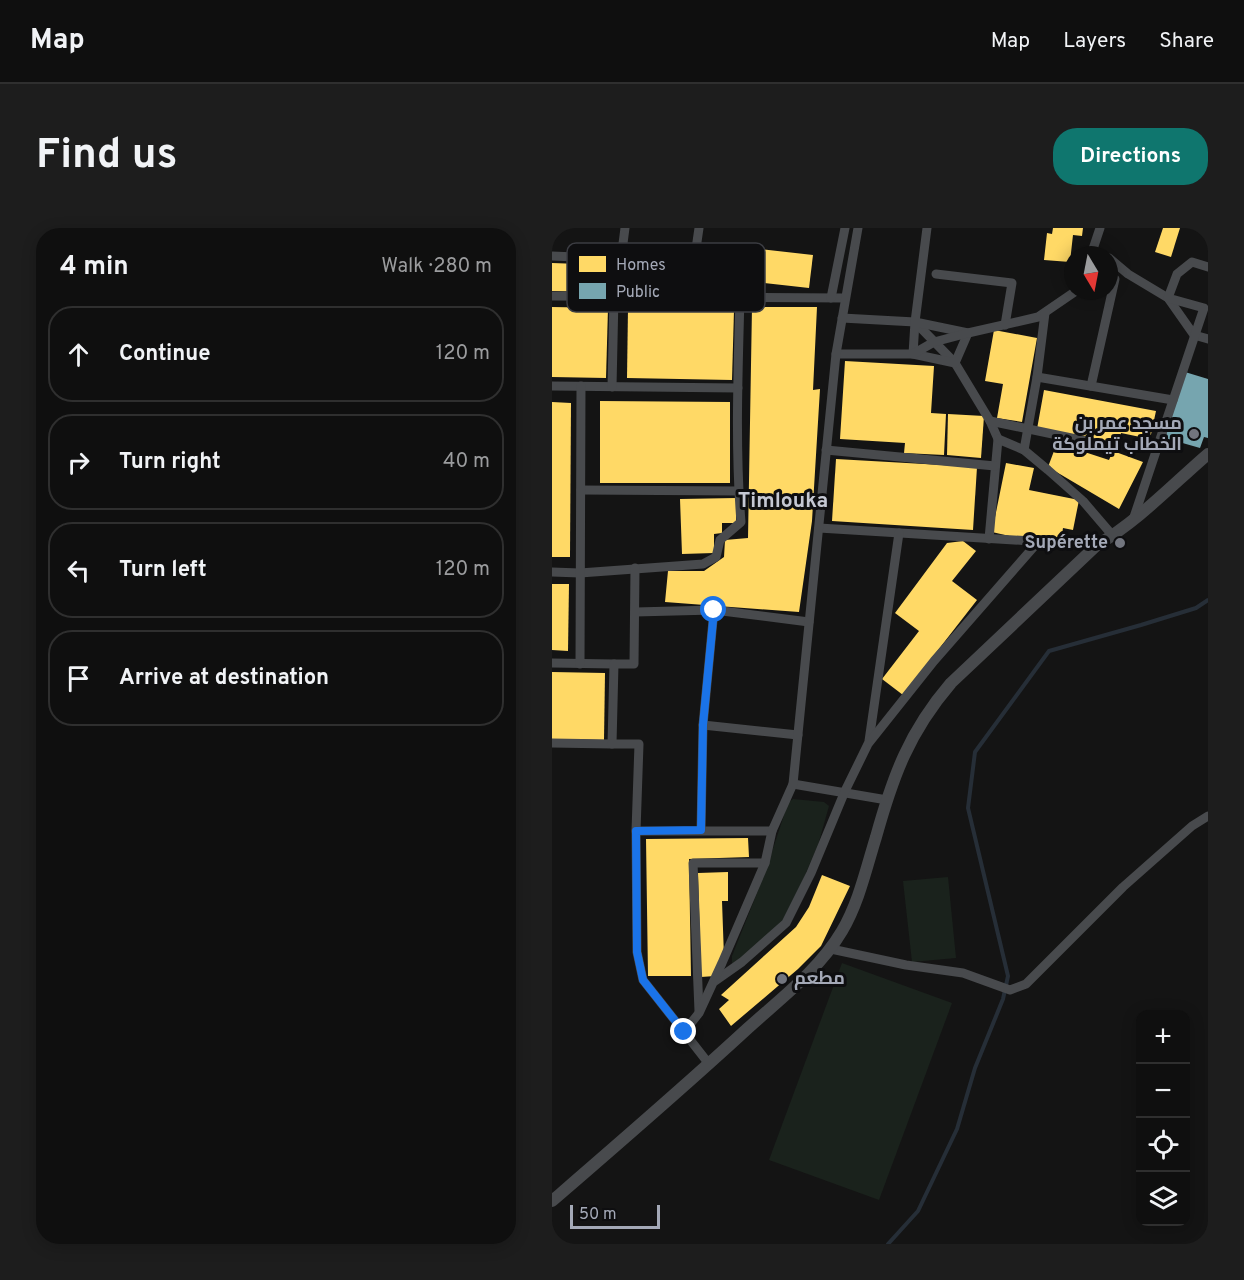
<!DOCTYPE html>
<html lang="en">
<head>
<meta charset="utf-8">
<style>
  :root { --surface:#0f0f0f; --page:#1d1d1d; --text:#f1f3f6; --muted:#9b9c9e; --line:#2f2f2f; --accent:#0f766e }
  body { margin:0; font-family:Overpass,Cairo,sans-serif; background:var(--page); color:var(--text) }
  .controls { position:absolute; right:18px; bottom:18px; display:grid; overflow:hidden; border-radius:12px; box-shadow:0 3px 15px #0003 }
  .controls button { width:54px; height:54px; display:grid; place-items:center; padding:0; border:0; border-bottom:2px solid var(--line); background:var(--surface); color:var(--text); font:30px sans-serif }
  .compass { position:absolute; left:512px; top:18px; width:54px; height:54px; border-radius:50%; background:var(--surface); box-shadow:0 3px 15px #0003; rotate:170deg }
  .scale { position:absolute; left:18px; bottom:15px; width:90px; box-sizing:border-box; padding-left:6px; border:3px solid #a4a9b7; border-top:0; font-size:16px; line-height:21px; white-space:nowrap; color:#a4a9b7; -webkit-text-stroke:4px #0e0e10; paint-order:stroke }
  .stop { position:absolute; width:18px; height:18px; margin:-14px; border:4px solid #1a73e8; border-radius:50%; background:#fff }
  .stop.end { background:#1a73e8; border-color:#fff; box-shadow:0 2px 6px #0008 }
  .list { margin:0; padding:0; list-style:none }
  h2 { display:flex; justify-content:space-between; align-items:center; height:78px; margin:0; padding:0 24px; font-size:26px }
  h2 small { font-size:20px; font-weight:400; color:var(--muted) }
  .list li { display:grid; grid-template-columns:39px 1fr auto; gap:18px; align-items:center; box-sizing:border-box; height:96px; margin:0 12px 12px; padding:0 12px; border:2px solid var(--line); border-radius:24px }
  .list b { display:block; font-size:22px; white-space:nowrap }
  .list em { font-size:20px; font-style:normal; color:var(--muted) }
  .icon { flex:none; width:33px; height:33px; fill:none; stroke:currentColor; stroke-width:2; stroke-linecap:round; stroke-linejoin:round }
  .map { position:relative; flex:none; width:656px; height:1016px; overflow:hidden; border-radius:24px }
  header { display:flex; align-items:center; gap:36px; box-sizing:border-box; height:84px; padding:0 30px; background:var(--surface); border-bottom:2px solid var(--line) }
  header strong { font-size:28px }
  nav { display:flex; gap:33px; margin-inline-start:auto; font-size:21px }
  .intro { display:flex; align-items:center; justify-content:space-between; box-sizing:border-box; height:144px; padding:0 36px }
  h1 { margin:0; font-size:42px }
  .button { padding:15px 27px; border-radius:24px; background:var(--accent); color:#fff; font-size:21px; font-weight:700 }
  main { display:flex; gap:36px; padding:0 36px }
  aside { flex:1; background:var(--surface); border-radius:24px; box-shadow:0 3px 15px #0003 }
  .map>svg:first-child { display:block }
  .green { fill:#1a221c }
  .homes { fill:#ffd966 }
  .public { fill:#76a5af }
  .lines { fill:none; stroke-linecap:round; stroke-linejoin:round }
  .stream { stroke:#262e37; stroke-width:4 }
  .minor { stroke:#484a4d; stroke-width:9 }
  .tertiary { stroke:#484a4d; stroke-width:12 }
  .route { stroke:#1a73e8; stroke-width:8 }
  .poi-dot { fill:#72757e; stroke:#0e0e10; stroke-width:2 }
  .labels { text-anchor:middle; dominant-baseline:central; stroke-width:6; stroke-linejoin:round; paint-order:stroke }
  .poi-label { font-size:18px; font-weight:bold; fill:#a4a9b7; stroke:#0e0e10; text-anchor:end }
  .quarter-label { font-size:21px; font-weight:bold; fill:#c5c8d3; stroke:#0e0e10 }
  .key { fill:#0e0e10; stroke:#3b3c42; stroke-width:1.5 }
  .key-label { font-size:16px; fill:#a4a9b7 }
</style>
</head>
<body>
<header>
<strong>Map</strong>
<nav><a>Map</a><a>Layers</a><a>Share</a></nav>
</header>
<div class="intro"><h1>Find us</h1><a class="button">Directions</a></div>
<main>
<aside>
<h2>4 min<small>Walk · 280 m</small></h2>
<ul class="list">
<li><svg class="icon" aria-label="ahead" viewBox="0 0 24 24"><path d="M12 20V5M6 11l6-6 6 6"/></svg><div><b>Continue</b></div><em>120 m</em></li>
<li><svg class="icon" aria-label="right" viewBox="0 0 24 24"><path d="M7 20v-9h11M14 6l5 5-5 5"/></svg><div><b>Turn right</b></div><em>40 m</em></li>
<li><svg class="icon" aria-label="left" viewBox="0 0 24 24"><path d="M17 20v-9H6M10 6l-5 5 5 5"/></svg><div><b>Turn left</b></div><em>120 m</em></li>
<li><svg class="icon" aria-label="arrive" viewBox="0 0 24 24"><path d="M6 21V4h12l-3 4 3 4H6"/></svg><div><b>Arrive at destination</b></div></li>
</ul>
</aside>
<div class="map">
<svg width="656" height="1016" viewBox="0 0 656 1016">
  <rect width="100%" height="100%" fill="#141414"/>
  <g class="green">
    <polygon points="241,571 272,574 277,578 266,617 234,691 184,735 180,735 180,728 213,645 236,575"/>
    <polygon points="396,649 404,730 360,734 351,653"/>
    <polygon points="290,735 400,775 327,972 217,932"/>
  </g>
  <g class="homes">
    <polygon points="501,0 531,0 530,8 521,7 518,34 492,32 495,5 500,6"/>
    <polygon points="611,0 628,0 619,29 603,24"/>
    <polygon points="180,18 261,27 257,60 176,51"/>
    <polygon points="0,35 55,37 54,64 0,63"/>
    <polygon points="0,79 56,80 54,150 0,149"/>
    <polygon points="200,79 265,79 261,162 268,161 260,293 247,384 113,374 116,343 152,343 172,329 173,312 196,310"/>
    <polygon points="76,80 182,82 180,152 75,150"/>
    <polygon points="442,102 485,110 470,194 445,190 451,156 433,153"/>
    <polygon points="293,133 382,138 379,185 394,186 392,227 352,225 353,215 288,211"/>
    <polygon points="492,162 604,183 598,211 569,205 567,216 485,201"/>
    <polygon points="48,173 178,174 178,255 48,255"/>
    <polygon points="0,174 19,175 18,329 0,329"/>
    <polygon points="396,186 432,188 429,230 395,227"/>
    <polygon points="505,215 557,232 561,223 591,234 567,281 496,239"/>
    <polygon points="284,231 425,239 421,302 280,293"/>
    <polygon points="454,235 482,240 477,262 527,272 521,302 511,300 509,313 476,306 475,312 440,304"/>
    <polygon points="184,270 184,295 170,295 170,305 162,306 162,325 130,326 128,271"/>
    <polygon points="411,313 424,323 400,353 425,372 351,467 330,451 367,403 343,385 395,315"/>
    <polygon points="0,356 17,356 16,423 0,422"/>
    <polygon points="0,444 53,445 52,512 0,511"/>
    <polygon points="196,610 197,629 137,631 139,748 96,748 94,611"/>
    <polygon points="176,644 176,673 170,673 172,729 163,748 149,749 146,645"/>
    <polygon points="270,647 298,658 269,718 246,741 179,798 167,781 177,772 169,767 244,699 257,679"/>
  </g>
  <polygon class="public" points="633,144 656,151 656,210 652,209 648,220 613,210"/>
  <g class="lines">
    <polyline class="stream" points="336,1016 366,983 405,901 423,840 451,771 456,748 416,580 423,524 497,423 589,397 644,380 656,372"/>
    <g class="minor">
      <polyline points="0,8 1,0"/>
      <polyline points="539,27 548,0"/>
      <polyline points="0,28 142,34"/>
      <polyline points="557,30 576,46 616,70 642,107 656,111"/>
      <polyline points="69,31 73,0"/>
      <polyline points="384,46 460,55 453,97"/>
      <polyline points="0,68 293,70"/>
      <polyline points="137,69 147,0"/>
      <polyline points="279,70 293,0"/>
      <polyline points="290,90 363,94 403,135 438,193 446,211 437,311"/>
      <polyline points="363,94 416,105 403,135 361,126 363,94 375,0"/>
      <polyline points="284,126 361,126 382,114 416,105 486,89 524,63"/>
      <polyline points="485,149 621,172"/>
      <polyline points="0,158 186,160"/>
      <polyline points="539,158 563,51"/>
      <polyline points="60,159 62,68"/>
      <polyline points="438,193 553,217"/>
      <polyline points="446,211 472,222 496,242 531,273 561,308"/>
      <polyline points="274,222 443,238"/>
      <polyline points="472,222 485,149 493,85"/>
      <polyline points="29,262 187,263"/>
      <polyline points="581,292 652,80 616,70 625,46 640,34 656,39"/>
      <polyline points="267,300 545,317"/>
      <path d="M0,344L28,345L151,336L164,329L168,312L189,294C183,220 186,144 188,69"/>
      <polyline points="162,382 151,497 246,507"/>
      <polyline points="83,384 162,382 257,394"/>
      <polyline points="0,435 62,436"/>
      <polyline points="28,436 29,158"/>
      <polyline points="317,513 347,305"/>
      <polyline points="0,515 60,516 62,436 82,436 83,340"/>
      <polyline points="60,516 87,516 84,603 220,603"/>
      <polyline points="241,556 335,572"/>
      <polyline points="149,602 151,497"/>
      <polyline points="84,603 85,724 91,752 132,804"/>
      <polyline points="279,721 354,737 411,745 458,762 474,756 571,659 640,598 656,588"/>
      <polyline points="163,753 190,734 234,695 259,645 293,563 316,516 382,433 486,314"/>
      <polyline points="147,783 141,635 213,635"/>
      <polyline points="157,836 132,804 147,785 170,735 213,635 220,603 241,556 284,126 306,0"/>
    </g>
    <path class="tertiary" d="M0,973C66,916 131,860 195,801C228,771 267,742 290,703C307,674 314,641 324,609C341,548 357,504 399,455L545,317C586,293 620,257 656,226"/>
  </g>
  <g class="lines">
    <polyline class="route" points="132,804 91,752 85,724 84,603 149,602 151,497 162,382"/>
  </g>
  <g class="poi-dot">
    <circle cx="642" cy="206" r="6"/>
    <circle cx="568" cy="315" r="6"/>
    <circle cx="230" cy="751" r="6"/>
  </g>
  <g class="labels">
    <g class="poi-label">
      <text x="630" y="196">مسجد عمر بن<tspan x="630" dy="21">الخطاب تيملوكة</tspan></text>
      <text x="556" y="315">Supérette</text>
      <text x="242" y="751" text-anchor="start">مطعم</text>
    </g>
    <g class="quarter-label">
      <text x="231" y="273">Timlouka</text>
    </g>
  </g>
  <rect x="15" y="15" width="198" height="69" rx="9" class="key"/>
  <rect x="27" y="28" width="27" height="16" fill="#ffd966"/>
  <rect x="27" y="55" width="27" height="16" fill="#76a5af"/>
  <g class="key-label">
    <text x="64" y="42">Homes</text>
    <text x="64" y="69">Public</text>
  </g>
</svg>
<div class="controls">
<button>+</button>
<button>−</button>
<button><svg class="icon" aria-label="locate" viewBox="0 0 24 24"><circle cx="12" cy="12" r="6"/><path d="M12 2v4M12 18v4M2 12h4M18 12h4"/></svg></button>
<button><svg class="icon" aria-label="layers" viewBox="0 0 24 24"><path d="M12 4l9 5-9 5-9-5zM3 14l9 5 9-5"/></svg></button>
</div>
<svg class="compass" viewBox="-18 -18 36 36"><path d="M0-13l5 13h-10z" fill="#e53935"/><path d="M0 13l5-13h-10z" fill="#9b9c9e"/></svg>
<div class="scale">50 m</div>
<div class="stop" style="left:162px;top:382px"></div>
<div class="stop end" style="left:132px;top:804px"></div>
</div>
</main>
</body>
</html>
